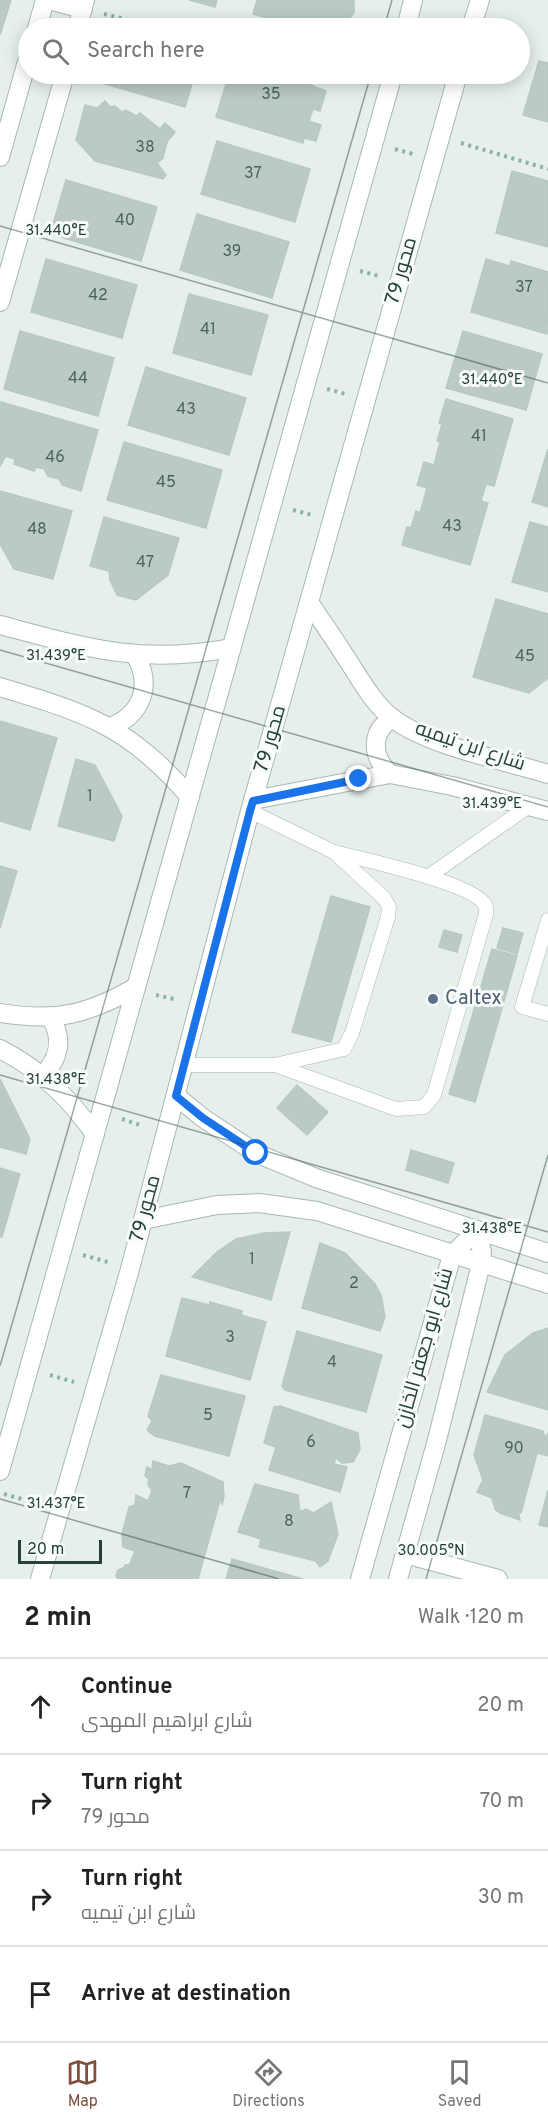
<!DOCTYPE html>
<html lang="en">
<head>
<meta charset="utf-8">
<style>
  :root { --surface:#fff; --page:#f6f6f6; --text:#222; --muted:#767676; --line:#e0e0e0; --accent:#804e3d }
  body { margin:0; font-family:Overpass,Cairo,sans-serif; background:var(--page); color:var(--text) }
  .scale { position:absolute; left:18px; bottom:15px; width:84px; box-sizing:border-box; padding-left:6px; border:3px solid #24423a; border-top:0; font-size:16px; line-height:21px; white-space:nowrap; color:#24423a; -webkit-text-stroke:4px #f7fbf9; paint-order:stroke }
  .stop { position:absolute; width:18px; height:18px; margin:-14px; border:4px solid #1a73e8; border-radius:50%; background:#fff }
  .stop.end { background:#1a73e8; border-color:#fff; box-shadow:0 2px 6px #0008 }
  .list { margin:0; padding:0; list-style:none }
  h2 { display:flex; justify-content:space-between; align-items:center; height:78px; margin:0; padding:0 24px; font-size:26px }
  h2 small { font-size:20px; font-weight:400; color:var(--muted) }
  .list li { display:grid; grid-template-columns:39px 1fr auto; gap:18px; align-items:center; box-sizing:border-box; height:96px; padding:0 24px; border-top:2px solid var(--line) }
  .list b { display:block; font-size:22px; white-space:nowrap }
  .list p { margin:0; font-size:20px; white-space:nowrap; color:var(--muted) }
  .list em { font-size:20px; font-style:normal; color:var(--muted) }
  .icon { flex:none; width:33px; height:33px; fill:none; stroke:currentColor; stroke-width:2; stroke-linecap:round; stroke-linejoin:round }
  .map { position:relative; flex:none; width:548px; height:1579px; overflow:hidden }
  .search { position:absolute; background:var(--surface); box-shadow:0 3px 15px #0003; left:18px; right:18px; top:18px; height:66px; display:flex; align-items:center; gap:15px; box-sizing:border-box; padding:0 21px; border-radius:33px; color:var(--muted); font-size:22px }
  .sheet { height:462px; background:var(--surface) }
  nav { display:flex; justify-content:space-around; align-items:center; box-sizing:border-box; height:84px; border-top:2px solid var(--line); background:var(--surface); font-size:16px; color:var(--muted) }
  nav a { display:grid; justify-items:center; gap:3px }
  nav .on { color:var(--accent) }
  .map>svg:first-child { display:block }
  .building { fill:#bbcac4; stroke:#b8c9c2; stroke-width:1.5 }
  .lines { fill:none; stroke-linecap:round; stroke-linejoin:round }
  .service-casing { stroke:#a8b8b2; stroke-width:15 }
  .minor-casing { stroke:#a8b8b2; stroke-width:20 }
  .tertiary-casing { stroke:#a8b8b2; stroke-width:20 }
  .secondary-casing { stroke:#a4bbb3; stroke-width:20 }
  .path { stroke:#86b3a5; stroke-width:4; stroke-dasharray:3 4.5; stroke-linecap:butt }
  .service { stroke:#fff; stroke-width:14 }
  .minor { stroke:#fff; stroke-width:18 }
  .tertiary { stroke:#fff; stroke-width:18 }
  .secondary { stroke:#fff; stroke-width:18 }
  .route { stroke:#1a73e8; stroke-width:8 }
  .ticks { fill:none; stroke:#24423a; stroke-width:1.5; stroke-opacity:0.45 }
  .service-dot { fill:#5c6f8a; stroke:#f7fbf9; stroke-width:2 }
  .labels { text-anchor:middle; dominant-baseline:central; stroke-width:6; stroke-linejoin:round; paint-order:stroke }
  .number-label { font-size:16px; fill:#4a645c }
  .street-label { font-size:20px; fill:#24423a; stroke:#f7fbf9 }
  .service-label { font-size:20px; fill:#4e5e75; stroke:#f7fbf9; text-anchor:start }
  .ticks-label { font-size:15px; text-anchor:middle; fill:#24423a; stroke:#f7fbf9; stroke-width:6; stroke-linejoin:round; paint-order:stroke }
</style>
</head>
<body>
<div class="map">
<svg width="548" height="1579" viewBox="0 0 548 1579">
  <rect width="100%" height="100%" fill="#e6efeb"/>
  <g class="building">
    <polygon points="0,0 11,0 0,35"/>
    <polygon points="189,0 217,0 215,7"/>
    <polygon points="257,0 354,0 354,13 341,28 301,28 253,14"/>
    <polygon points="112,23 132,28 110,28"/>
    <polygon points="539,61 548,63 548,122 523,115"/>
    <polygon points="98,74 195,74 185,107 95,81"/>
    <polygon points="229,74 312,76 310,85 326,91 320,111 313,109 309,121 321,125 316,141 304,138 303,143 216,117"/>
    <polygon points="105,101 110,107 115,106 122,112 126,110 136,116 140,113 160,129 165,123 175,132 167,142 163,158 157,163 166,175 163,179 95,161 76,140 85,105 97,108"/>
    <polygon points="217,141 310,169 295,222 201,194"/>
    <polygon points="512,171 548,181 548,247 496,233"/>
    <polygon points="66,180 157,207 141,261 50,234"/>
    <polygon points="197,214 289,242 272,298 180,270"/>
    <polygon points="46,259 137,285 122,338 31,312"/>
    <polygon points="486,259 510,266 511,261 548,272 547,334 471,312"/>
    <polygon points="189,294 268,315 251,375 173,353"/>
    <polygon points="20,331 114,358 98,416 4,389"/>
    <polygon points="463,331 542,354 526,410 446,388"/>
    <polygon points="146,367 246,398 229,455 128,425"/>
    <polygon points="446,399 513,419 494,486 486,484 481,501 488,503 470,565 402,545 407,527 411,528 416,511 420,513 427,488 417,485 424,462 434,465 440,442 437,441 442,424 439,423"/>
    <polygon points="1,402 98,430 81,491 62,485 59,479 48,476 44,469 36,467 34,471 14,464 15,459 6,456 0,466"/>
    <polygon points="124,442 222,470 206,528 107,500"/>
    <polygon points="548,449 548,507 532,502"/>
    <polygon points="0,491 72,511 53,579 14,569 0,544"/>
    <polygon points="104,517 179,538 168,575 136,600 117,595 110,580 109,571 90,566"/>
    <polygon points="530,522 548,527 548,592 512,582"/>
    <polygon points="496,599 548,614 548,678 529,693 473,677"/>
    <polygon points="0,721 57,738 30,830 0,821"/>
    <polygon points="76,759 95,765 122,816 114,841 58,826"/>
    <polygon points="0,866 17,871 0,928"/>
    <polygon points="331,896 370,907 331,1042 292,1032"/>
    <polygon points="503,928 523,933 517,954 497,948"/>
    <polygon points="444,930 462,935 457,952 439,947"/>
    <polygon points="492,949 517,956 475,1102 449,1094"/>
    <polygon points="0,1079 30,1139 26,1154 0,1147"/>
    <polygon points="297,1085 328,1112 307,1135 277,1108"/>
    <polygon points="411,1150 454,1163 448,1183 406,1170"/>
    <polygon points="0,1168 20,1174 2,1237 0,1237"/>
    <polygon points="290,1232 271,1300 192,1277 217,1252 236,1239 264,1233"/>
    <polygon points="320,1243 345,1253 375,1284 381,1295 385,1317 380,1331 302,1308"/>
    <polygon points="182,1298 209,1305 210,1302 242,1311 241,1315 266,1322 250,1380 166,1356"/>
    <polygon points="548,1328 548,1410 487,1392 505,1355 533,1333"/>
    <polygon points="297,1331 382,1355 366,1412 285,1390 282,1386"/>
    <polygon points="161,1375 245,1396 229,1456 155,1436 147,1430 152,1421 148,1416"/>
    <polygon points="280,1406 358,1433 360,1449 353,1462 342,1463 336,1458 334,1464 347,1467 340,1492 269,1470 276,1447 264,1443 274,1407"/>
    <polygon points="485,1415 543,1431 545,1438 548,1433 548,1456 537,1453 521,1513 518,1512 520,1520 500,1513 495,1509 492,1498 477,1492 483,1480 474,1455"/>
    <polygon points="153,1461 169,1466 181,1463 223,1482 224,1496 222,1505 221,1497 198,1579 118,1579 116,1576 118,1570 125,1567 125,1565 134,1565 130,1564 135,1551 123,1547 122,1534 129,1507 135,1505 136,1495 148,1501 152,1491 148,1484 149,1479 145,1476 147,1467 152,1470"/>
    <polygon points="255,1484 298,1495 300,1512 306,1509 314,1513 331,1502 338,1534 328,1561 320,1567 316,1561 259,1547 261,1539 238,1532"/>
    <polygon points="548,1490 548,1527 539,1525"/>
    <polygon points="232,1559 303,1579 226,1579"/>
  </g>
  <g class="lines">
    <g class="service-casing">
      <g id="service">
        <polyline points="429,876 529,806"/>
        <polyline points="548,920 522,1007 548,1014"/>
        <polyline points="183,1065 275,1065 344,1049 352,1033 388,917 389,907 384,898 334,852 250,811"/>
        <path d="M275,1065L396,1109L424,1107L434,1095L486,914C486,911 487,907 485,905C474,883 361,859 334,852"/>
      </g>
    </g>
    <g class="minor-casing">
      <g id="minor">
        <polyline points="49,0 83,9"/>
        <polyline points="37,28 45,0"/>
        <polyline points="77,28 85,0"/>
        <polyline points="0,157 28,58"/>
        <polyline points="0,302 65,74"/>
        <path d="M0,1013C56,1022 87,1015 136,987"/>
        <path d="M0,1049C41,1070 68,1097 95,1134"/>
        <path d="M43,1075C60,1058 63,1039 51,1018"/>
        <polyline points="405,1554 498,1579"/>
      </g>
    </g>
    <g class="tertiary-casing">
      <g id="tertiary">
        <path d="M309,602C321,620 333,637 345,656C360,678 371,701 392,718C429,746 503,760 548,774"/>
        <path d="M0,625C87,648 140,665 231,648"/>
        <path d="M0,687C87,713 128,726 190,797"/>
        <path d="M110,727C142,715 153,685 135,655"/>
        <path d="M390,774C372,757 369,732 393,718"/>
        <polyline points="253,800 390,774 452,786 548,811"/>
        <polyline points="176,1096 203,1118 256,1153 316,1178 548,1253"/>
        <polyline points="143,1220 217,1205 259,1203 317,1211 548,1284"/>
        <polyline points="360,1579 452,1255 477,1230 482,1252 481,1264 437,1440 398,1579"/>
      </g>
    </g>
    <g class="secondary-casing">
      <g id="secondary">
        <polyline points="406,28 413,0"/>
        <polyline points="471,28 480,0"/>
        <polyline points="0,1471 393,74"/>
        <polyline points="40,1579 130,1269 250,811 458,74"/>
      </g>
    </g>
    <g class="path">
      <polyline points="104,14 161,28"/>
      <polyline points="338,74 369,81"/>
      <polyline points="461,143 548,169"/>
      <polyline points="395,149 413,154"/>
      <polyline points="360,271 379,276"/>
      <polyline points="327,389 346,394"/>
      <polyline points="293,510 312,515"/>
      <polyline points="156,995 178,1000"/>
      <polyline points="122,1119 143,1126"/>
      <polyline points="83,1255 108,1262"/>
      <polyline points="50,1375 74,1382"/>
      <polyline points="4,1494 40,1504"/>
    </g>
    <use href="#service" class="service"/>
    <use href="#minor" class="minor"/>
    <use href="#tertiary" class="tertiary"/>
    <use href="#secondary" class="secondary"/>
  </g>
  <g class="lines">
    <polyline class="route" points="256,1153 203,1118 176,1096 250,811 253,801 359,779"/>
  </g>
  <path class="ticks" d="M384,28L392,0M0,226L548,383M0,650L548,807M0,1075L548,1232M0,1366L371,74M0,1499L279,1579M426,1579L548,1155"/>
  <circle class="service-dot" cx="433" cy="999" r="6"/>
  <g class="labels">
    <g class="number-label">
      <text x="271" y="95">35</text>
      <text x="145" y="148">38</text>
      <text x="253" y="174">37</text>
      <text x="125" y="221">40</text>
      <text x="232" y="252">39</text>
      <text x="524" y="288">37</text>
      <text x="98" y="296">42</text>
      <text x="208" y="330">41</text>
      <text x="78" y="379">44</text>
      <text x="186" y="410">43</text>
      <text x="479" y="437">41</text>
      <text x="55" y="458">46</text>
      <text x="166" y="483">45</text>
      <text x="452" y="527">43</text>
      <text x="37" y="530">48</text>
      <text x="145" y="563">47</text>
      <text x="525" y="657">45</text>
      <text x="90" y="797">1</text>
      <text x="252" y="1260">1</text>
      <text x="354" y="1284">2</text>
      <text x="230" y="1338">3</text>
      <text x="332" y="1363">4</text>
      <text x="208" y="1416">5</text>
      <text x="311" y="1443">6</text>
      <text x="514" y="1449">90</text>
      <text x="187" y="1494">7</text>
      <text x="289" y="1522">8</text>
    </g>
    <g class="street-label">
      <text transform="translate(402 271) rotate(-74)">محور 79</text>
      <text transform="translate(271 739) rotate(-74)">محور 79</text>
      <text transform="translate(470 747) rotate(19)">شارع ابن تيميه</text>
      <text transform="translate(146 1209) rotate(-75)">محور 79</text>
      <text transform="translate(425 1348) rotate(-74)">شارع ابو جعفر الخازن</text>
    </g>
    <g class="service-label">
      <text x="445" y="999">Caltex</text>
    </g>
  </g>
  <g class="ticks-label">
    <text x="56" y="235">31.440°E</text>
    <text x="492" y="384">31.440°E</text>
    <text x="56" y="660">31.439°E</text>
    <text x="492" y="808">31.439°E</text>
    <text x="56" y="1084">31.438°E</text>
    <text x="492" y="1233">31.438°E</text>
    <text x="56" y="1508">31.437°E</text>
    <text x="431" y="1555">30.005°N</text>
  </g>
</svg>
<div class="scale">20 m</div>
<div class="stop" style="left:256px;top:1153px"></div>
<div class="stop end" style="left:359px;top:779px"></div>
<div class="search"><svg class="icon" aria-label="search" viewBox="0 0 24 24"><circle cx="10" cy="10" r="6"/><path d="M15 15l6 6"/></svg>Search here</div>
</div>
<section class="sheet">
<h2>2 min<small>Walk · 120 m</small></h2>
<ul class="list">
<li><svg class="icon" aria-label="ahead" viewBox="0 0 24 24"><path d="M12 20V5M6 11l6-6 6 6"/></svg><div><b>Continue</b><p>شارع ابراهيم المهدى</p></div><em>20 m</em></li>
<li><svg class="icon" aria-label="right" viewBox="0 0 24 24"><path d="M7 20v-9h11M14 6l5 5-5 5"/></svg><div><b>Turn right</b><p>محور 79</p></div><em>70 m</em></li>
<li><svg class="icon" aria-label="right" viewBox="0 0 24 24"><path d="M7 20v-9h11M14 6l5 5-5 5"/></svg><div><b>Turn right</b><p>شارع ابن تيميه</p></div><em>30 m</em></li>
<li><svg class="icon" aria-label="arrive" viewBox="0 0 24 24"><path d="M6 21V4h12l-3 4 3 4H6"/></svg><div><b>Arrive at destination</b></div></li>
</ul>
</section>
<nav>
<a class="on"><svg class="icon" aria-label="map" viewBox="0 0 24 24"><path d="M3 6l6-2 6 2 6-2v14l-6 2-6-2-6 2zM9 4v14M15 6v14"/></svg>Map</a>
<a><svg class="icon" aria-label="directions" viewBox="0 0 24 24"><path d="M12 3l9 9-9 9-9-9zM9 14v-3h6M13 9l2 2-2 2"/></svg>Directions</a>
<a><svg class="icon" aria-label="saved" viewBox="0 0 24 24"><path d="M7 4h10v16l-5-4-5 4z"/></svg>Saved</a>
</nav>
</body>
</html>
